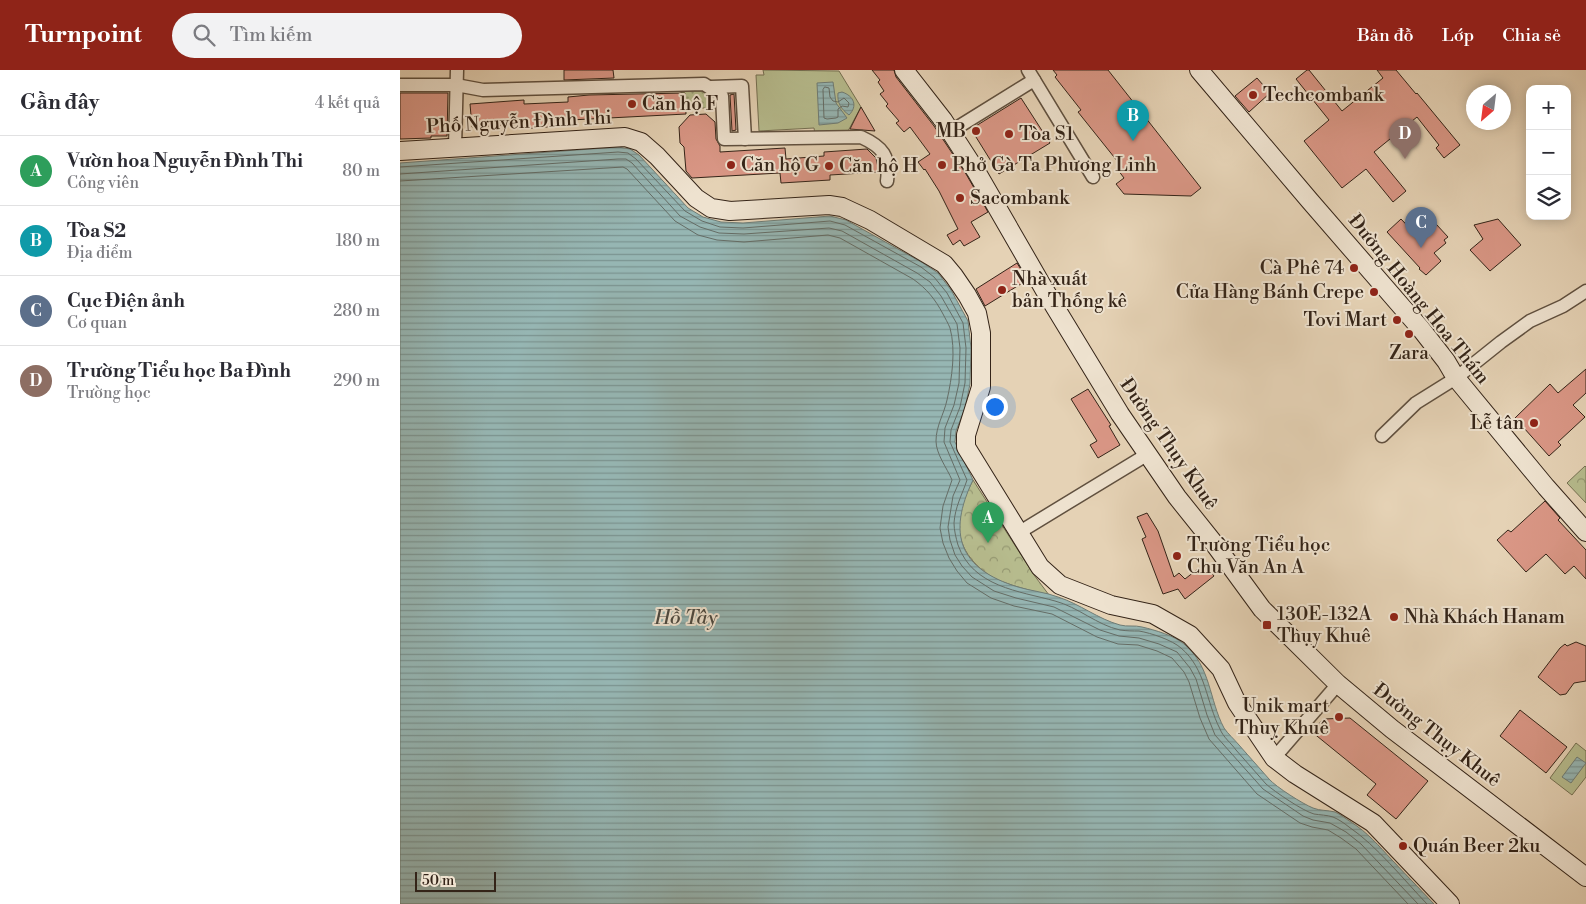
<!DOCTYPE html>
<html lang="vi">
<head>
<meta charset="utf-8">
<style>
  :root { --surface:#fff; --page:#f2f2f3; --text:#2b2b33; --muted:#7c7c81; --line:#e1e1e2; --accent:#8f2418 }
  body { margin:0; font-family:"Libre Bodoni",serif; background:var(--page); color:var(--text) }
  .controls { position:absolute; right:15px; top:15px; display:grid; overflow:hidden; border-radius:10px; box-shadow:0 2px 12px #0003 }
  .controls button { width:45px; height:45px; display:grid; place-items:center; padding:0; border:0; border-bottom:1px solid var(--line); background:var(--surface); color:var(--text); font:25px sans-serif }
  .compass { position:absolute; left:1066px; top:15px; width:45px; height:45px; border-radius:50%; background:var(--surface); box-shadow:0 2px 12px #0003; rotate:208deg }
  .scale { position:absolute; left:15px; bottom:12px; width:81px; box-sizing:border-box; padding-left:5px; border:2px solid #342418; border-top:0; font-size:14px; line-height:18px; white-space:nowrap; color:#342418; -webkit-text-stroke:4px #eee2cf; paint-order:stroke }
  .you { position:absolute; left:594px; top:336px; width:18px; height:18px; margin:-12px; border:4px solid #fff; border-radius:50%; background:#1a73e8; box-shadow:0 0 0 8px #1a73e833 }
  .badge { display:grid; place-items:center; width:32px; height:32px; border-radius:50%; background:var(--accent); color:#fff; font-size:16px; font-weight:700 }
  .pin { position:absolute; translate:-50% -41px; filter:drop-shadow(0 1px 2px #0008) }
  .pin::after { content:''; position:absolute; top:26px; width:18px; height:15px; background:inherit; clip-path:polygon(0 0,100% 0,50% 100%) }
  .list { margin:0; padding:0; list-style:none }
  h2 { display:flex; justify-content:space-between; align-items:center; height:65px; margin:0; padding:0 20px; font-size:21px }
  h2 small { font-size:16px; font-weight:400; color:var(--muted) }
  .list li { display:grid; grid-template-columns:32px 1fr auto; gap:15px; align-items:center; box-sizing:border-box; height:70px; padding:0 20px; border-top:1px solid var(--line) }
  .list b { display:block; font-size:19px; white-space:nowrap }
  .list p { margin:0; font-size:16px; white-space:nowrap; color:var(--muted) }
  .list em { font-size:16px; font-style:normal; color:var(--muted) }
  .icon { flex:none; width:28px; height:28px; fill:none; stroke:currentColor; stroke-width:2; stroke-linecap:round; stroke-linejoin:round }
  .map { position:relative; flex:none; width:1186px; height:834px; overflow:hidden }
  header { display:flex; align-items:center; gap:30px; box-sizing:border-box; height:70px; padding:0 25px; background:var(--accent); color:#fff }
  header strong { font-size:24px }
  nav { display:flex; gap:28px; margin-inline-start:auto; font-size:18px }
  .search { width:350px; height:45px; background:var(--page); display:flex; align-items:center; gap:12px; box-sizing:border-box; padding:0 18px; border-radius:28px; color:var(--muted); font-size:19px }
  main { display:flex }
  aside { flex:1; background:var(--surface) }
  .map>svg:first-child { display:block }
  .grass { fill:url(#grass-dots); stroke:#757052 }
  .park { fill:url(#park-crowns); stroke:#757052 }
  .garden { fill:#b6bb8d; stroke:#757052 }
  .water { fill:url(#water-rules); stroke:#6f7c75 }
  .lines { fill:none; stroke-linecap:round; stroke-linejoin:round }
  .shore { stroke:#656d66; stroke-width:1 }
  .building { fill:#da9786; stroke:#342418 }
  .street-casing { stroke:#60503f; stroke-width:15 }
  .secondary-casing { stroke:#342418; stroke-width:20 }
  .street { stroke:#eee2cf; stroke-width:12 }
  .secondary { stroke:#eee2cf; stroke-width:18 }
  .poi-dot { fill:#8f2418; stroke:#eee2cf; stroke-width:2 }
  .labels { text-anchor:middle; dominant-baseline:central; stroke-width:4; stroke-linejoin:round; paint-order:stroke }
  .poi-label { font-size:19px; fill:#342418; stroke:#eee2cf; text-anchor:start }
  .street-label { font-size:19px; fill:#342418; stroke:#eee2cf }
  .water-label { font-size:20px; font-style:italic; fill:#4c483f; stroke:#eee2cf }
</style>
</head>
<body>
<header>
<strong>Turnpoint</strong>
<div class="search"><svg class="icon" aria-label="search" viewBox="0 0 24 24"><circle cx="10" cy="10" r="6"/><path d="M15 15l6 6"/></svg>Tìm kiếm</div>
<nav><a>Bản đồ</a><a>Lớp</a><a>Chia sẻ</a></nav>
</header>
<main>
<aside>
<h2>Gần đây<small>4 kết quả</small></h2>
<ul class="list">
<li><span class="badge" style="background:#2e9e5b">A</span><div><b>Vườn hoa Nguyễn Đình Thi</b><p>Công viên</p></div><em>80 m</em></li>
<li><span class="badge" style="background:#0f9aa8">B</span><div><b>Tòa S2</b><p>Địa điểm</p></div><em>180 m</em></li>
<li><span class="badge" style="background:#5c6f8a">C</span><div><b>Cục Điện ảnh</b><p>Cơ quan</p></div><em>280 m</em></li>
<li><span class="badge" style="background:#8d6e63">D</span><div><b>Trường Tiểu học Ba Đình</b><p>Trường học</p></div><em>290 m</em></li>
</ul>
</aside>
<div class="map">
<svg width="1186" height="834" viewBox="0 0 1186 834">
  <defs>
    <pattern id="grass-dots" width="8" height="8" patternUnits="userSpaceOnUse" patternTransform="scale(1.25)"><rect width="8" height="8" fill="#b6bb8d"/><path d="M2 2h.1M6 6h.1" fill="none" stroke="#959872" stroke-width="1.8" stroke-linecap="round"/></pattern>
    <pattern id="park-crowns" width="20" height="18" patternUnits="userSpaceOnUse" patternTransform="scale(1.25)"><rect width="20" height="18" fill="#b6bb8d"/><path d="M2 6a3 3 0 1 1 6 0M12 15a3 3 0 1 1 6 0" fill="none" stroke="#959872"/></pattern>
    <pattern id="water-rules" width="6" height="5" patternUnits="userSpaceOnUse" patternTransform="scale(1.25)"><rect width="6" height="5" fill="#96b6b3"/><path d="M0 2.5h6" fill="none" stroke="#7b9491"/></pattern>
  </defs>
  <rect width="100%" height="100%" fill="#e5d2b5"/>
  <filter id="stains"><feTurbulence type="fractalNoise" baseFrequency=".004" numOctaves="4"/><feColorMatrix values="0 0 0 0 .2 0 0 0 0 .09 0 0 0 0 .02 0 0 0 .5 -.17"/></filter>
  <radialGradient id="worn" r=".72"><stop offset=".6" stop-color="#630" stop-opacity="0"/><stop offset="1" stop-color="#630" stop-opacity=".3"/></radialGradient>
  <polygon class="grass" points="281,21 309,21 316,27 317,38 282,38"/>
  <g class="park">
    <polygon points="1185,396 1186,397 1186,433 1167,413"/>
    <path d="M573,410L634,505L649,525C632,521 616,517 600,511C578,501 558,480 559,454C559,439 566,424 573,410Z"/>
  </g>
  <g class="garden">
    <polygon points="363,0 439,1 461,37 448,61 415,64 414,58 359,61 356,5 364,5"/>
    <polygon points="1176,673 1186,681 1186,707 1172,725 1150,708"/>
  </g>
  <g class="water">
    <polygon points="433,12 436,33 447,48 438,53 419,55 417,13"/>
    <path d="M442,22C454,26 458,36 449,45C441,39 437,33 438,23Z"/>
    <path d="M218,77L230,79L239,85L288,138L303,147L321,152L343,153L430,146L446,150L523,193L538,203L551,220L568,251L571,278L570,314L565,338L556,361L555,372L573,410C547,464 559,499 618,517C631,521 645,522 658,527C680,534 698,549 720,555C727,557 735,555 742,557C755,560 775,566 784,574C811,596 809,630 824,658C828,664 834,669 839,675C849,686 859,698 869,709C876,717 903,734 913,738C920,741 928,740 935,742C940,744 946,749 951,752C967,762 979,776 992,790C1006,805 1020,819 1034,834H0V93Z"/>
    <polygon points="1177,687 1186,693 1171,713 1162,707"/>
  </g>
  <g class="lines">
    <g class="shore">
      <polygon points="425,17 429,18 430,27 433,31 438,32 444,28 449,33 448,37 442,36 438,39 438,47 436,48 427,49 424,48 423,20"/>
      <path d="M0,97L218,82L228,83L236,89L285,141L302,151L320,157L343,158L430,151L445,155L521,197L534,207L547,223L563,253L566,278L565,313L560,337L551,360L550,372L567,410C562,425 555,437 554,453C554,460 556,468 558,475C573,517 619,521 655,531C678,537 697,555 720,560C727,561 733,561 739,561C751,563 772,570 781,578C806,599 806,632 820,659C823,667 831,673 836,680C846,691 856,703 866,714C875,722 903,741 914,744C920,745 927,745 933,747C938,749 944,753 949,757C977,776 1003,809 1027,834"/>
      <polyline points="0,104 218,89 226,89 232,93 280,146 300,157 319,163 344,164 429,158 442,161 517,203 530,212 541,226 557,254 560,278 559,313 554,335 545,358 544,372 560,410 553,426 548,457 550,470 555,485 562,496 572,507 594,521 616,528 654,537 700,560 719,566 739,568 759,574 777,582 790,598 796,609 807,645 815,665 863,719 903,746 913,750 930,753 946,762 961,774 1018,834"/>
      <path d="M0,111L223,97L227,99L275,151L298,165L317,170L344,172L428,165L440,168L513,209C527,219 535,229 543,244C545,248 548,253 550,258C556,280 552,308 547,330C544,344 536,356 536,371C536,384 547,398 552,410L543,436L540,458L543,473L549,488L557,501L567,513L591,528L614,536L652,544L697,567L718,574L738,575L757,581L772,588L784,602L789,612L800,648L809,669L857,724L900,753L912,757L928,760L941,768L956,779L1008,834"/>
    </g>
  </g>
  <g class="building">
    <polygon points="164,0 213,0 214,8 164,10"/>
    <polygon points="472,0 494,0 496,7 534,56 566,104 588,142 571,152 580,167 564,176 560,170 553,175 547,165 558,159 539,121 525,99 524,100 518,92 530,84 510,57 504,62 496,53 499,51 486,36 488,34 480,24 484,21 478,12 480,10"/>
    <polygon points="653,0 708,0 801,118 791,126 724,124 716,114 724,108 718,100 722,97 678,42 681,40 655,7 657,5"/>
    <polygon points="907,0 909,0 942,41 983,8 977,0 996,0 1016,24 1017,23 1060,75 1044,88 1036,78 1039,75 1017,47 974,82 1006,121 993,132 966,99 942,118 904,71 929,50 896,9"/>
    <polygon points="857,8 870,23 849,42 835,26"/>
    <polygon points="0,23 48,23 47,66 31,66 31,68 0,69"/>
    <polygon points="285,23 286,44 170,50 171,55 121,59 121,54 72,57 70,34 124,30 124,34 168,32 168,27 189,25"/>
    <polygon points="334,24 336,60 332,61 330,25"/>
    <polygon points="621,28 650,73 599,104 571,59"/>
    <polygon points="461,37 475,61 450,59"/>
    <polygon points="306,44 315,52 316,69 320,76 320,82 385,78 386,89 424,86 424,82 467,79 476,88 479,102 430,105 430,110 381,113 380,103 292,108 286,101 284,77 280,73 279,57 290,45"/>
    <polygon points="1001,149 1020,169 1036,154 1048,167 1044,170 1046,173 1034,183 1041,191 1026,205 1019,199 1020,198 987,162"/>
    <polygon points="1098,149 1121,175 1090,201 1070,180 1083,169 1074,155"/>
    <polygon points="617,193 622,201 618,203 624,212 585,236 576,219"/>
    <polygon points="1186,299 1186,323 1173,335 1185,347 1158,372 1161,375 1149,386 1115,348 1150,314 1158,323"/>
    <polygon points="688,319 711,355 709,356 720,375 698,388 690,375 697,371 671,329"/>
    <polygon points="1145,431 1160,448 1158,450 1186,480 1186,509 1174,496 1165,504 1146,484 1126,502 1097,470 1108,460 1111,462"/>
    <polygon points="747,443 758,461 774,507 779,503 785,509 804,494 814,506 785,529 778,519 763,524 742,469 746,467 737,447"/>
    <polygon points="1176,572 1186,576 1186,611 1174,613 1166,624 1160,625 1138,607 1160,578 1165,574 1167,576"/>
    <polygon points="1120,640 1167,677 1146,703 1100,666"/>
    <polygon points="950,648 1028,711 996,749 967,725 976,714 912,662 923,649"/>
  </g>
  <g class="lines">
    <g class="street-casing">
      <g id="street">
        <polyline points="628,0 693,107"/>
        <path d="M0,15H56L83,20L304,14L322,26L324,69L461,67C483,77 490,86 487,111"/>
        <polyline points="311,17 342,16 345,69"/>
        <polyline points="550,62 634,10"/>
        <polyline points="55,77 57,0"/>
        <polyline points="982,366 1016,333 1056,308 1101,272 1130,251 1163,236 1186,221"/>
        <polyline points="618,463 748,384"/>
        <polyline points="874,688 938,614"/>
      </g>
    </g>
    <g class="secondary-casing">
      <g id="secondary">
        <polyline points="504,0 543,50 576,101 644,219 720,344 777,427 813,472 862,539 938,614 992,659 1186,807"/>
        <polyline points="799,0 910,131 1021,259 1046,291 1056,308 1146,417 1186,462"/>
        <polyline points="0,81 225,67 241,72 257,86 296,128 311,138 330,141 429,135 442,137 470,150 544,194 554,206 567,225 577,243 581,263 581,317 566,365 566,377 640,497 660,515 711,535 753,544 790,565 821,599 837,633 874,688 895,704 973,753 1050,834"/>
      </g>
    </g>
    <use href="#street" class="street"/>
    <use href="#secondary" class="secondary"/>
  </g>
  <g class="poi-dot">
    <circle cx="853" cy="25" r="5"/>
    <circle cx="232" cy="34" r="5"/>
    <circle cx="576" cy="61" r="5"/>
    <circle cx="609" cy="64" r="5"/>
    <circle cx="331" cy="95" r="5"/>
    <circle cx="542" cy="95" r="5"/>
    <circle cx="429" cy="96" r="5"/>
    <circle cx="560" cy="128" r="5"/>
    <circle cx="954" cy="198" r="5"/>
    <circle cx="602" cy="220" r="5"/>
    <circle cx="974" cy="222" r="5"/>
    <circle cx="997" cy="250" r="5"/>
    <circle cx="1009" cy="264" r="5"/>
    <circle cx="1134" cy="353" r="5"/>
    <circle cx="777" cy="486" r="5"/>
    <circle cx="994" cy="547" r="5"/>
    <rect x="862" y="550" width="10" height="10" rx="2.5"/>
    <circle cx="939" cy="647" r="5"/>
    <circle cx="1003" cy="776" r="5"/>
  </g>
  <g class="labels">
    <g class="poi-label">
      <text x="863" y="25">Techcombank</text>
      <text x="242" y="34">Căn hộ F</text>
      <text x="566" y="61" text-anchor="end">MB</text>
      <text x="619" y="64">Tòa S1</text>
      <text x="341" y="95">Căn hộ G</text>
      <text x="552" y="95">Phở Gà Ta Phương Linh</text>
      <text x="439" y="96">Căn hộ H</text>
      <text x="570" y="128">Sacombank</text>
      <text x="944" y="198" text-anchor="end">Cà Phê 74</text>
      <text x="612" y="209">Nhà xuất<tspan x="612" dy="22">bản Thống kê</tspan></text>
      <text x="964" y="222" text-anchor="end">Cửa Hàng Bánh Crepe</text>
      <text x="987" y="250" text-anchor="end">Tovi Mart</text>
      <text x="1009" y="283" text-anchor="middle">Zara</text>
      <text x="1124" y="353" text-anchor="end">Lễ tân</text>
      <text x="787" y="475">Trường Tiểu học<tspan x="787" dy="22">Chu Văn An A</tspan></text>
      <text x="877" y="544">130E-132A<tspan x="877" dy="22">Thụy Khuê</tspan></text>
      <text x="1004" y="547">Nhà Khách Hanam</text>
      <text x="929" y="636" text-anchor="end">Unik mart<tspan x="929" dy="22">Thuỵ Khuê</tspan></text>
      <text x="1013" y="776">Quán Beer 2ku</text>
    </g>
    <g class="street-label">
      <text transform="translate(119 52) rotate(-3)">Phố Nguyễn Đình Thi</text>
      <text transform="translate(1019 229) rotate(51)">Đường Hoàng Hoa Thám</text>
      <text transform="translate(769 374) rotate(55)">Đường Thụy Khuê</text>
      <text transform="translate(1037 665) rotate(38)">Đường Thụy Khuê</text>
    </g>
    <g class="water-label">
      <text x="286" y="548">Hồ Tây</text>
    </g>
  </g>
  <rect width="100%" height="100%" filter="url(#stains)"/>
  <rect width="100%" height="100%" fill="url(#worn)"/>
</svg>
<div class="controls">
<button>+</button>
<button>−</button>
<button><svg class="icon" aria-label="layers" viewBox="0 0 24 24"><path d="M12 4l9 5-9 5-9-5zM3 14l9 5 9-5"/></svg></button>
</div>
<svg class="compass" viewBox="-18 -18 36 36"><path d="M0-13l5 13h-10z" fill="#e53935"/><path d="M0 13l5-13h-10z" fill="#7c7c81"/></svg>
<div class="scale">50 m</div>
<div class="you"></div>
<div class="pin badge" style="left:588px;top:473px;background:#2e9e5b">A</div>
<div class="pin badge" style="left:733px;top:71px;background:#0f9aa8">B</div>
<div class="pin badge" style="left:1021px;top:178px;background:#5c6f8a">C</div>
<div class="pin badge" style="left:1005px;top:89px;background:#8d6e63">D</div>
</div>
</main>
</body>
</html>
